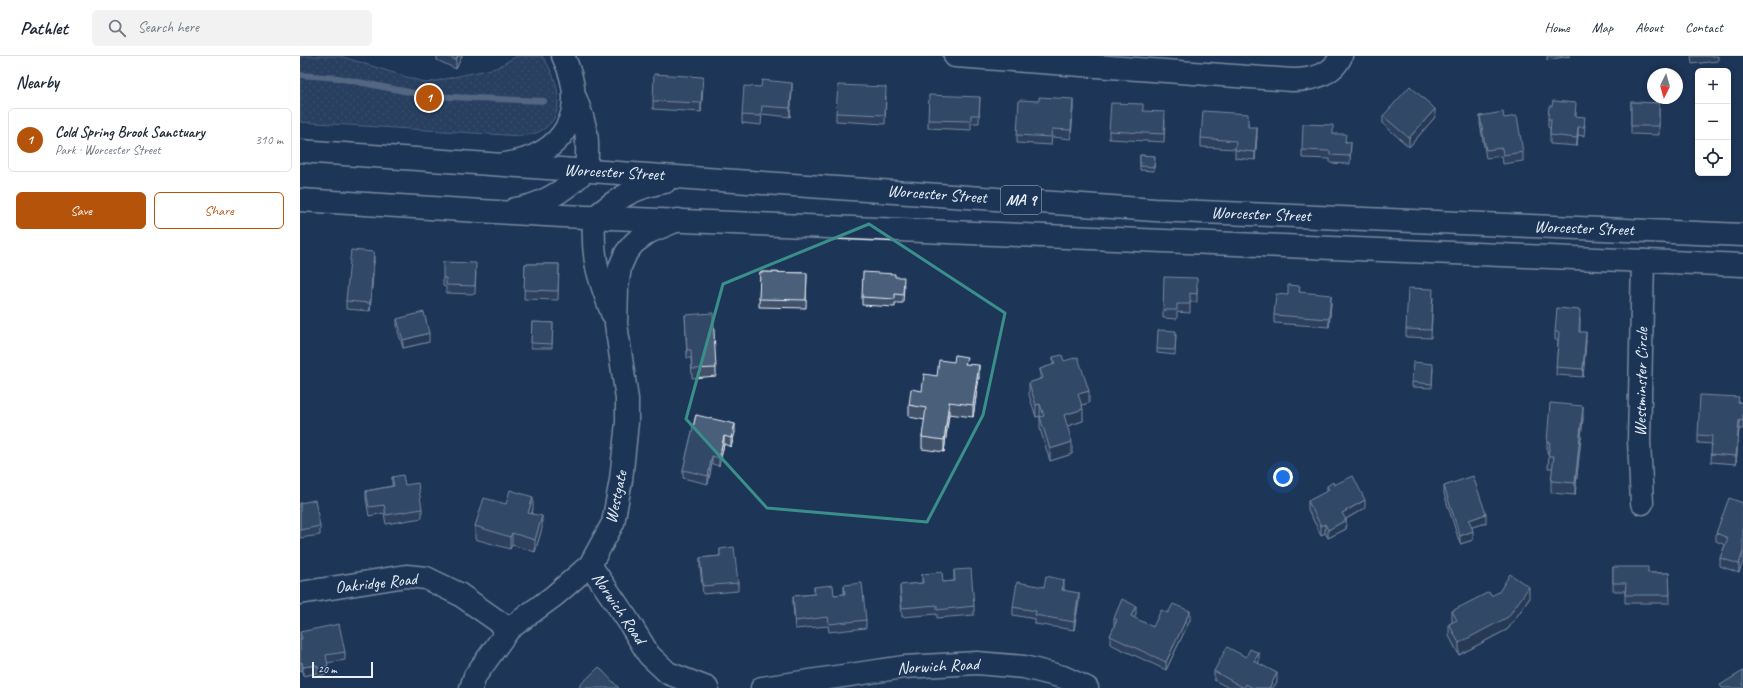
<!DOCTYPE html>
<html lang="en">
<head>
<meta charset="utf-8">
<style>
  :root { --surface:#fff; --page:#f2f2f3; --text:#1f2937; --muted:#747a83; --line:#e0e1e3; --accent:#b45309 }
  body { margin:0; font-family:Caveat,sans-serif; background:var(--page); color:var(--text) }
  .controls { position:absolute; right:12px; top:12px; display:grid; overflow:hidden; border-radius:6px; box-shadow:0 2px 6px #0003 }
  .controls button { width:36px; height:36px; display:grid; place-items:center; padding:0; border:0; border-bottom:1px solid var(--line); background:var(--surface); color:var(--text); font:20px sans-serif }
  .compass { position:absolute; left:1347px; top:12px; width:36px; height:36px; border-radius:50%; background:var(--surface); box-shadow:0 2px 6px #0003; rotate:185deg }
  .scale { position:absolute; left:12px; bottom:10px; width:61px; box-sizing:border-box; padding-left:4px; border:2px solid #e8f1f8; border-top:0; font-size:11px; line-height:14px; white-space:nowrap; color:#e8f1f8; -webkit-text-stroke:3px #1d3557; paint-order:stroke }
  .you { position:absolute; left:983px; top:421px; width:14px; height:14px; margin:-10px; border:3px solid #fff; border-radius:50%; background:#1a73e8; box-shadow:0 0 0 6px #1a73e833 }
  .badge { display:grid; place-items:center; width:26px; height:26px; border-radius:50%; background:var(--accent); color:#fff; font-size:13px; font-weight:700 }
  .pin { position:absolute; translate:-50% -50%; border:2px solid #fff; box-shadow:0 1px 4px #0006 }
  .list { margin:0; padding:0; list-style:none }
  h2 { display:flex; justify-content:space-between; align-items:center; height:52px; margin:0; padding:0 16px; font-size:17px }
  h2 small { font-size:13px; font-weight:400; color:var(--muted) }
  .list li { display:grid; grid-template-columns:26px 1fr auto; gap:12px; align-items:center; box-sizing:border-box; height:64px; margin:0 8px 8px; padding:0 8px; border:1px solid var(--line); border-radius:6px }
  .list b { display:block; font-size:15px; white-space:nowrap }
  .list p { margin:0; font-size:13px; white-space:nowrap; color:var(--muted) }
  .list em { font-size:13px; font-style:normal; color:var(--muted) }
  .actions { display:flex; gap:8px; padding:12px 16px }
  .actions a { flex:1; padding:9px 0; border:1px solid var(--accent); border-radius:6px; text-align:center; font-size:14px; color:var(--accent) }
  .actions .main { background:var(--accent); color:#fff }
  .icon { flex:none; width:22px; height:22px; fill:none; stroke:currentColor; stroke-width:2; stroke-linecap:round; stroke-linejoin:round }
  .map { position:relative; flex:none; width:1443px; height:632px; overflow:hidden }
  header { display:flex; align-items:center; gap:24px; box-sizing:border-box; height:56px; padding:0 20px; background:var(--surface); border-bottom:1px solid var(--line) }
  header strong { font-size:19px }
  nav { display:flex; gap:22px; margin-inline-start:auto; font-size:14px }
  .search { width:280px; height:36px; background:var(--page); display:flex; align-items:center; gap:10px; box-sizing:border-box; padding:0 14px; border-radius:6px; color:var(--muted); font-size:15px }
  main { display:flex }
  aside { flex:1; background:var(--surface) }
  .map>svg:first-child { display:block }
  .grass { fill:url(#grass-dots); stroke:#909fb2 }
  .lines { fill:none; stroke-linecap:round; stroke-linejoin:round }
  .stream { stroke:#95a4b5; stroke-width:6 }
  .minor-casing { stroke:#e8f1f8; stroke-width:25 }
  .highway-casing { stroke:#e8f1f8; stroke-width:25 }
  .minor { stroke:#1d3557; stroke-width:22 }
  .highway { stroke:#1d3557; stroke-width:22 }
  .wall { fill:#3f5169; stroke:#e8f1f8 }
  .shaded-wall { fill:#334255; stroke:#e8f1f8 }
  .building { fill:#495e7a; stroke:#e8f1f8 }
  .marked { fill:none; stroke:#3a8f8a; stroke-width:3; stroke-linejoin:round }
  .labels { text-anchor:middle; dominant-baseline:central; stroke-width:3; stroke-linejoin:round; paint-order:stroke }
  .shield { fill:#1d3557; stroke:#abb9c8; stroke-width:1 }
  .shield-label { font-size:16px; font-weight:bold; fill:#e8f1f8 }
  .street-label { font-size:17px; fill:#e8f1f8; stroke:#1d3557 }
</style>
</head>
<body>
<header>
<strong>Pathlet</strong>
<div class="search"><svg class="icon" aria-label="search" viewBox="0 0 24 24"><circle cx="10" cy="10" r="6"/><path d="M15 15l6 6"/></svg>Search here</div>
<nav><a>Home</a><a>Map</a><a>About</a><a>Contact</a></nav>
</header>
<main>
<aside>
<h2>Nearby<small></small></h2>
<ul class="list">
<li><span class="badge">1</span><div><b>Cold Spring Brook Sanctuary</b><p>Park · Worcester Street</p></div><em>310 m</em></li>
</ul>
<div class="actions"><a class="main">Save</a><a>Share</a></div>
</aside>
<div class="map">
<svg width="1443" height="632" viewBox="0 0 1443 632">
  <defs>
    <pattern id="grass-dots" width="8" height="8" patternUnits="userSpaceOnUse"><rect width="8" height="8" fill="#374d6c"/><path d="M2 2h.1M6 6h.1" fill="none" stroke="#546782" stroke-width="1.8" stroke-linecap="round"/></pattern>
  </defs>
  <rect width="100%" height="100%" fill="#1d3557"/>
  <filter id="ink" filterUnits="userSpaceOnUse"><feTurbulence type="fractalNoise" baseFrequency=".025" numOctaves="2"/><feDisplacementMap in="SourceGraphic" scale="8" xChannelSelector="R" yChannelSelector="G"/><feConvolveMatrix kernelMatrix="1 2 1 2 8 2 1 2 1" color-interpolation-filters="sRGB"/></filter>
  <g filter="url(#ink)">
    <path class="grass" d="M0,0H40L126,27L196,12L217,0H242C264,30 269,76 221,80L0,66Z"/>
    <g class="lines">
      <polyline class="stream" points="0,19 38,22 129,40 244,45"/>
      <g class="minor-casing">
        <g id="minor">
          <path d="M655,0L992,24C1011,24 1033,19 1041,0"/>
          <path d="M275,41C287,72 289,81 286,114"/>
          <path d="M205,108C265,99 290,55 263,0"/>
          <path d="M294,162C292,203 298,220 312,257"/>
          <polyline points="1342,447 1339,384 1343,205"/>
          <polyline points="290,509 327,563 349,599 368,617 407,632"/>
          <polyline points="0,537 106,520 126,522 159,538 209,573"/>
          <polyline points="171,632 175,620 209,573 254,540 290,509 313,467 321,424 327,366 327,343 316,268 317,232 320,211 326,197 334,187 349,176 378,164"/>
          <polyline points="462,632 604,611 677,607 724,611 763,621 787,632"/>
        </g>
      </g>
      <g class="highway-casing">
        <g id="highway">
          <polyline points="0,95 855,154 1443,179"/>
          <polyline points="0,144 262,160 1443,209"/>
          <path d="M215,153C243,149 266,134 286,114"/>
          <path d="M294,162C317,142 335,131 365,126"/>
        </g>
      </g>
      <use href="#minor" class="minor"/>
      <use href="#highway" class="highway"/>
    </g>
    <g class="wall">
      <polygon points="137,0 162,0 156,13 137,4"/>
      <polygon points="1247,0 1270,0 1247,4"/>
      <polygon points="1391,0 1418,0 1418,5 1392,8"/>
      <polygon points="403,29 401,56 353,53 353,45"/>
      <polygon points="492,35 490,61 462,58 461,69 442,67 442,59"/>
      <polygon points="586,40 585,68 536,65 536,57"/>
      <polygon points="680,41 679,67 671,67 671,74 628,72 628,64"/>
      <polygon points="1331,46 1359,47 1359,79 1331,78"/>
      <polygon points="773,51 771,83 752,81 751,89 717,87 717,79"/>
      <polygon points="843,55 865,64 864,86 809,83 809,75"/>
      <polygon points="1276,56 1276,60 1285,69 1284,80 1278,79 1277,90 1250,88 1250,72 1248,71 1248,63"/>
      <polygon points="1083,60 1135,61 1109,91 1083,68"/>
      <polygon points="1180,60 1204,62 1223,96 1223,105 1203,108 1202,100 1186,102 1180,68"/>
      <polygon points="948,66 948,71 957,80 955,104 935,102 935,93 901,91 901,82"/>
      <polygon points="1033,78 1046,86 1051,86 1050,108 1030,107 1030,103 1002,102 1002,94"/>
      <polygon points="840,99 855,100 854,115 840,114"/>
      <polygon points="74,205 70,255 46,253 46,245"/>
      <polygon points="225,208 259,208 258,244 224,243"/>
      <polygon points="176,216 175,238 146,237 146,231 143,230 143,222"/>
      <polygon points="460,216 507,217 506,252 459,251"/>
      <polygon points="595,221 604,229 603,247 595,247 595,251 562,249 562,241"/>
      <polygon points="897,231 897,246 890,246 890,257 877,256 877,263 863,262 863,254"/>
      <polygon points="1000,236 1031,247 1029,271 974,267 974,259 988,239"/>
      <polygon points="1133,241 1131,282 1106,281 1106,273"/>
      <polygon points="385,259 416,312 416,320 392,322 391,302 387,302"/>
      <polygon points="1280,262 1280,276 1286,285 1283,321 1256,319 1258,284 1255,284 1255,276"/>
      <polygon points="97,263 129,286 103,292 97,272"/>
      <polygon points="232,266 253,267 252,292 231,292"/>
      <polygon points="876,279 875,299 857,297 857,293"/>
      <polygon points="753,301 764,305 789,347 782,349 783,365 767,370 772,398 750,405 740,373 740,360 736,361 729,339 729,327 740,323 740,313 753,309"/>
      <polygon points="667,308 679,321 673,361 649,358 644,396 622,393 622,381 625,364 609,361 609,349 622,335 637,320"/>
      <polygon points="1133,312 1132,332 1112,331 1112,326"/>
      <polygon points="1439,346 1443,347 1443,373 1439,373 1436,408 1411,406 1412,388 1398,387 1398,379"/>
      <polygon points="396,359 435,376 431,391 424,388 419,410 412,408 408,428 383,422 383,414"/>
      <polygon points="1283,362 1275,439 1251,437 1251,425 1253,412 1248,412 1249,398 1247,398 1247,386"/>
      <polygon points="92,421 105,429 122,453 122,462 86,468 84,457 69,460 66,443 66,435 92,430"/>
      <polygon points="1034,429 1065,452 1046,463 1046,473 1028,482 1025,477 1021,479 1008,454 1008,445 1027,436 1027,430"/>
      <polygon points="1144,430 1186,467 1172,471 1173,484 1160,488 1144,438"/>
      <polygon points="0,447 20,470 20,479 0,482"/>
      <polygon points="1443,447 1439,517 1420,510 1420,502 1425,489 1416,485 1416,477"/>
      <polygon points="206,448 233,453 232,458 242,472 235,496 212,489 210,493 175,483 175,470"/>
      <polygon points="420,493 438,527 438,535 403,538 400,511 400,502 420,500"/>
      <polygon points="1313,511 1348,517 1369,517 1370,547 1325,547 1325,535 1313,535"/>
      <polygon points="654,514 674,550 674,559 637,562 637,558 602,561 600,538 600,529 622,527 622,518 643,526 654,525"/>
      <polygon points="544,529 566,564 566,572 529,576 528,570 495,573 493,549 493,540 514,538 514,531 534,539 544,538"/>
      <polygon points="744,531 764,532 764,534 779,545 774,574 735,568 735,563 713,559 713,551"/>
      <polygon points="1191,540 1229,543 1208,573 1159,599 1149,580 1149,568 1152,567 1152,555"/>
      <polygon points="868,557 890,564 866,614 810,588 810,580 814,571 814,562 836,558 834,562 853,571"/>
      <polygon points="0,576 45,596 45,604 27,607 28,618 18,620 17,617 3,620 2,614 0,615"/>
      <polygon points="946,601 959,606 958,607 977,626 973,632 929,632 914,624 914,615"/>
    </g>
    <g class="shaded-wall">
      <polygon points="158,0 162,0 156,13 156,4"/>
      <polygon points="403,21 403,29 401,56 401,47"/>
      <polygon points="492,27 492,35 490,61 490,52"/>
      <polygon points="773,43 773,51 771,83 771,74"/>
      <polygon points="1135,53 1135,61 1109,91 1109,82"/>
      <polygon points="957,71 957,80 955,104 955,96"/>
      <polygon points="1278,71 1278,79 1277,90 1277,82"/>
      <polygon points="74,196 74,205 70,255 70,247"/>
      <polygon points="1031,239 1031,247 1029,271 1029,263"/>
      <polygon points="1286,276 1286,285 1283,321 1283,313"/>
      <polygon points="129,277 129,286 103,292 103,284"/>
      <polygon points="679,309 679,321 673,361 673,349"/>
      <polygon points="789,335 789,347 778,350 778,338"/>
      <polygon points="649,346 649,358 644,396 644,384"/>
      <polygon points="740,348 740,360 736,361 736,349"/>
      <polygon points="1283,350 1283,362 1275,439 1275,427"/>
      <polygon points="783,353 783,365 764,371 764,359"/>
      <polygon points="1439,364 1439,373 1436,408 1436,400"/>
      <polygon points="435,368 435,376 431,391 431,382"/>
      <polygon points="424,380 424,388 419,410 419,402"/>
      <polygon points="772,386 772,398 750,405 750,393"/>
      <polygon points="412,400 412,408 408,428 408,420"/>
      <polygon points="233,441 233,453 228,469 228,457"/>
      <polygon points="1065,444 1065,452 1042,465 1042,457"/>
      <polygon points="1186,458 1186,467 1169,472 1169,464"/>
      <polygon points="242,460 242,472 235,496 235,484"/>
      <polygon points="1046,464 1046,473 1028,482 1028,474"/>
      <polygon points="1025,468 1025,477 1021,479 1021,470"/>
      <polygon points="1173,475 1173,484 1160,488 1160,480"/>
      <polygon points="212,477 212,489 210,493 210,481"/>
      <polygon points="1443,496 1443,505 1439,517 1439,508"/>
      <polygon points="764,524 764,532 762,542 762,534"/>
      <polygon points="1229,531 1229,543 1208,573 1159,599 1159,587"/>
      <polygon points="779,537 779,545 774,574 774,566"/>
      <polygon points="836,550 836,558 831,569 831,560"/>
      <polygon points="890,555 890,564 866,614 866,606"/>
      <polygon points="959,597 959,606 954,614 954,605"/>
      <polygon points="2,606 2,614 0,615 0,607"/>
      <polygon points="17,609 17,617 3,620 3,611"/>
      <polygon points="977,617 977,626 973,632 969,632"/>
    </g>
    <g class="building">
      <polygon points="147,0 158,0 156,4"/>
      <polygon points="354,18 403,21 401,47 353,45"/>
      <polygon points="462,24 492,27 490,52 462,50 461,60 442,59 444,30 461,31"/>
      <polygon points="538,29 586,31 585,59 536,57"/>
      <polygon points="1110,30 1135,53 1109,82 1083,60"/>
      <polygon points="629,39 680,41 679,59 671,59 671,65 628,64"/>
      <polygon points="739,41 773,43 771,74 752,73 751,81 717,79 719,44 739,45"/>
      <polygon points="1253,45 1276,47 1275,60 1285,61 1284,71 1278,71 1277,82 1250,79 1251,63 1248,63 1249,50 1252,50"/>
      <polygon points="1331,46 1359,47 1359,70 1331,70"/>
      <polygon points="811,47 843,48 843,55 865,56 864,78 809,75"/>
      <polygon points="903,55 948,58 948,71 957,71 955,96 935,94 936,85 901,82"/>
      <polygon points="1203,56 1204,62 1217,60 1223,96 1203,99 1202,92 1186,94 1180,60"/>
      <polygon points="1003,68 1033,69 1033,78 1046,78 1045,86 1051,86 1050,100 1030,99 1030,95 1002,94"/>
      <polygon points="840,99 855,100 854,111 840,110"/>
      <polygon points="51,194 74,196 70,247 46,245"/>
      <polygon points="143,206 176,207 175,230 146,229 146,222 143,222"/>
      <polygon points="225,208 259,208 258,235 224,234"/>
      <polygon points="460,216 507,217 506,244 459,243"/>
      <polygon points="563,216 595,218 595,221 604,221 603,239 595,238 595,243 562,241"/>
      <polygon points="864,221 897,222 897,238 890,237 890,248 877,248 877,254 863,254"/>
      <polygon points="988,229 1000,230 999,236 1031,239 1029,263 974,259 976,238 988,239"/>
      <polygon points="1108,232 1133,233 1131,274 1106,273"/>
      <polygon points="1257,252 1280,254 1279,276 1286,276 1283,313 1256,311 1259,276 1255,276"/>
      <polygon points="124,256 129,277 103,284 97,263"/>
      <polygon points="413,257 416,312 392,313 391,294 387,294 385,259"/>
      <polygon points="232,266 253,267 252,288 231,287"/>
      <polygon points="858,274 876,275 875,294 857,293"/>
      <polygon points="655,299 667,301 665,308 679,309 673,349 649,346 644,384 622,381 626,352 609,349 611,333 622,335 624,318 637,320 639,304 654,306"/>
      <polygon points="762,299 764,305 778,301 789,335 778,338 783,353 764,359 772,386 750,393 740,361 744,360 740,348 736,349 729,327 743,322 740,313 755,308 753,301"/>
      <polygon points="1113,306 1133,308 1132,328 1112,326"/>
      <polygon points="1400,339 1439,341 1438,346 1443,347 1443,365 1439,364 1436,400 1411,398 1412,380 1398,379"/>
      <polygon points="1250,347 1283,350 1275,427 1251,425 1254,400 1248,400 1250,386 1247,386"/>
      <polygon points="396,359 435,368 431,382 424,380 419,402 412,400 408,420 383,414"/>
      <polygon points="103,419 105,429 118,427 122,453 86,459 84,449 69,451 66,435 94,430 92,421"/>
      <polygon points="1053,420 1065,444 1042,457 1046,464 1028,474 1025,468 1021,470 1008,445 1029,434 1027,430 1033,426 1034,429"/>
      <polygon points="1173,420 1186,458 1169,464 1173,475 1160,480 1144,430"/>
      <polygon points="210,434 233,441 228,457 242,460 235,484 212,477 210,481 175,470 184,442 206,448"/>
      <polygon points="1429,442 1443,447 1443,496 1439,508 1420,502 1428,482 1416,477"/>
      <polygon points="15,444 20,470 0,474 0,447"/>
      <polygon points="434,491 438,527 403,530 400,502 420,500 420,493"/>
      <polygon points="1313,511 1348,511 1348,517 1369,517 1370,539 1325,539 1326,527 1313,527"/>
      <polygon points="671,513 674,550 637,554 637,549 602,552 600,529 623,527 622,518 642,516 643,526 655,525 654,514"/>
      <polygon points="1210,518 1229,531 1208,561 1159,587 1149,568 1157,564 1152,555 1189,536 1191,540 1199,536"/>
      <polygon points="746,520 764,524 762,534 779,537 774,566 735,559 736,555 713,551 717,526 744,531"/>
      <polygon points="562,527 566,564 529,568 528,561 495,565 493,540 515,538 514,531 533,529 534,539 545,538 544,529"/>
      <polygon points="822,543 836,550 831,560 853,571 861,554 868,557 873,548 890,555 866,606 810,580 817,564 814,562"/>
      <polygon points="39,568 45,596 26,599 28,610 18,612 17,609 3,611 2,606 0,607 0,583 2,583 0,576"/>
      <polygon points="927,591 946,601 950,593 959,597 954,605 977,617 969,632 953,632 946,628 944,632 914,615"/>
      <polygon points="299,611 319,632 281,632 279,630"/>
      <polygon points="1443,615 1443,632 1422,632 1420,629"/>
    </g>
  </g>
  <path d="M0 0H1443V632H0ZM569,168L705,257L683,359L627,466L467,452L386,363L423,228Z" fill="#1d3557" fill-opacity=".55" fill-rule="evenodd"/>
  <path class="marked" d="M569,168L705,257L683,359L627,466L467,452L386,363L423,228Z"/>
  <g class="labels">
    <rect class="shield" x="701" y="130" width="40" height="28" rx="3"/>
    <g class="shield-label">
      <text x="721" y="144">MA 9</text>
    </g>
    <g class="street-label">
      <text transform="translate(314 116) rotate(3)">Worcester Street</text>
      <text transform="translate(637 138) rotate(4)">Worcester Street</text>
      <text transform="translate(961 158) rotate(2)">Worcester Street</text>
      <text transform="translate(1284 172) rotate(2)">Worcester Street</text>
      <text transform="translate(1341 326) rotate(-89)">Westminster Circle</text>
      <text transform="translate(316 441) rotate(-78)">Westgate</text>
      <text transform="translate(76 527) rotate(-6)">Oakridge Road</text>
      <text transform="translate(319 552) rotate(56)">Norwich Road</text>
      <text transform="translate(638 610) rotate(-3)">Norwich Road</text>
    </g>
  </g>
</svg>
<div class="controls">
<button>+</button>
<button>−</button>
<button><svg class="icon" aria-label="locate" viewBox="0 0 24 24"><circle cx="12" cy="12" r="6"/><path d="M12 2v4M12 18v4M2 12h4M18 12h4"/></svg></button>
</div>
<svg class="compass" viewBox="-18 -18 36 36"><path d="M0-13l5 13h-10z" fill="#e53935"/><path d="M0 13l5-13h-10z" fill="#747a83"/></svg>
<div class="scale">20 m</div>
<div class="you"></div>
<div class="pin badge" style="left:129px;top:42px">1</div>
</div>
</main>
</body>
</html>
